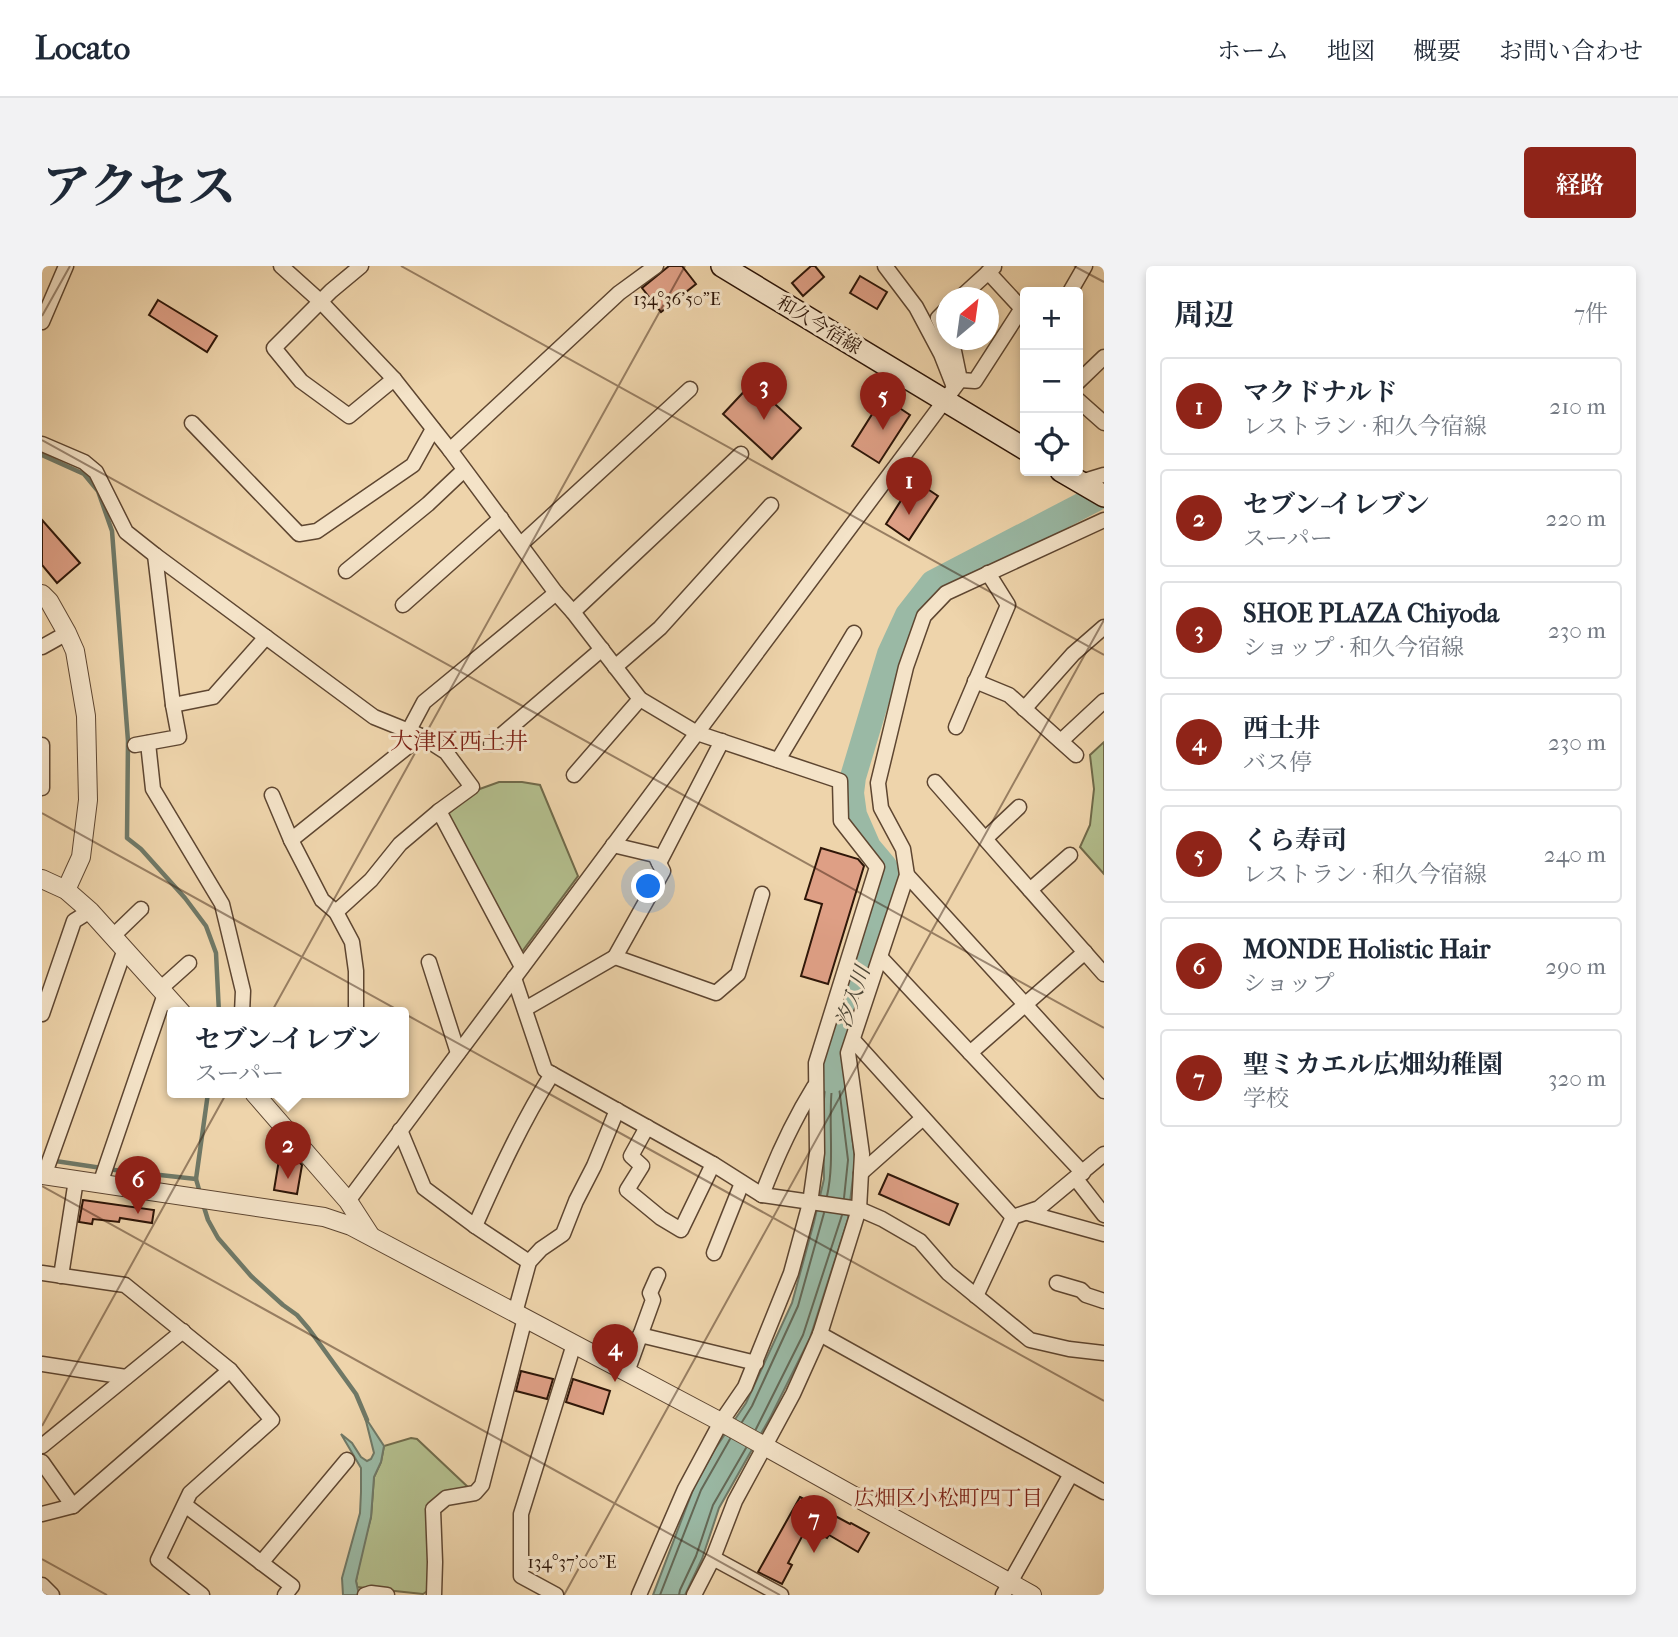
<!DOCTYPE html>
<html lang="ja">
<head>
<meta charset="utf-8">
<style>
  :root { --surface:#fff; --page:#f2f2f3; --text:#1f2937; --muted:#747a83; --line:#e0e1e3; --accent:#8f2418 }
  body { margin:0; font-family:"IM FELL French Canon","Noto Serif JP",serif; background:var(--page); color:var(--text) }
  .controls { position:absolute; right:21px; top:21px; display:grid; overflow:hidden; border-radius:7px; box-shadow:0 4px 10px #0003 }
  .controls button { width:63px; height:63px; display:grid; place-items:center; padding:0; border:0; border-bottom:2px solid var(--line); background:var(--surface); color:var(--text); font:35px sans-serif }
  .compass { position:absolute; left:894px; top:21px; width:63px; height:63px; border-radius:50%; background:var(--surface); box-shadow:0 4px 10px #0003; rotate:29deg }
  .you { position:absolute; left:607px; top:621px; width:24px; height:24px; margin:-18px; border:5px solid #fff; border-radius:50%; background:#1a73e8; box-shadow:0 0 0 10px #1a73e833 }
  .badge { display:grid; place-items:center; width:46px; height:46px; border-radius:50%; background:var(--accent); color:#fff; font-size:23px; font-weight:700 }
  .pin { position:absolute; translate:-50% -58px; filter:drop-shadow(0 2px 4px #0008) }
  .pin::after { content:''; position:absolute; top:37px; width:24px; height:21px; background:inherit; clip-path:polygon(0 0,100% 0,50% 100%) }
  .popup { position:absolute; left:125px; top:741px; width:242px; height:91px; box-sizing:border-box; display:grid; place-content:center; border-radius:7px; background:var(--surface); filter:drop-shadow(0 2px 5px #0005); font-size:23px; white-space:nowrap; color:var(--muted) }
  .popup b { font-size:26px; color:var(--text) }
  .popup::after { content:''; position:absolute; left:50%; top:100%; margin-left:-14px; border:14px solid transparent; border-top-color:var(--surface) }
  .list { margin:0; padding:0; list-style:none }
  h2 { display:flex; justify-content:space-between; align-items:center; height:91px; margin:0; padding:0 28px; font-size:30px }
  h2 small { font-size:23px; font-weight:400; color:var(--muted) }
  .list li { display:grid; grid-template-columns:46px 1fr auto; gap:21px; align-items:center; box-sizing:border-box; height:98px; margin:0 14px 14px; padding:0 14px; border:2px solid var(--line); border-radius:7px }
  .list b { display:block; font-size:26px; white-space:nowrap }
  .list p { margin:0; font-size:23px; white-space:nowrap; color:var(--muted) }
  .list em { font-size:23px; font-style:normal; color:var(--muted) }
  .icon { flex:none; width:38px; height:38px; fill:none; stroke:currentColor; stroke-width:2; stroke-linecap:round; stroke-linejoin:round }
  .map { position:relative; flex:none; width:1062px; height:1329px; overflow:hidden; border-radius:7px }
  header { display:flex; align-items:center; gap:42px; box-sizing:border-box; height:98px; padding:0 35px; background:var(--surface); border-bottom:2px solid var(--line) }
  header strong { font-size:33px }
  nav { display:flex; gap:38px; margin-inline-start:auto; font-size:24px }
  .intro { display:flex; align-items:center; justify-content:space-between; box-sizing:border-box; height:168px; padding:0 42px }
  h1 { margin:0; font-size:49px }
  .button { padding:18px 32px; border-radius:7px; background:var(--accent); color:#fff; font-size:24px; font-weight:700 }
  main { display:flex; gap:42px; padding:0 42px }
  aside { flex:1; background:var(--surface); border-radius:7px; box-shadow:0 4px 10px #0003 }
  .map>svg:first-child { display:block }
  .green { fill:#b3be8d; stroke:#706a4a; stroke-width:2 }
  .water { fill:#9ab9a5; stroke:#6f7866; stroke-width:2 }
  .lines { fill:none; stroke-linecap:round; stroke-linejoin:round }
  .shore { stroke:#646856; stroke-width:2 }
  .stream { stroke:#6f7866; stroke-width:4.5 }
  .river { stroke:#9ab9a5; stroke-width:26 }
  .building { fill:#de9f85; stroke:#2e1608; stroke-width:2 }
  .minor-casing { stroke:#5e4631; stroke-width:17 }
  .tertiary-casing { stroke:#5e4631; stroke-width:20 }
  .secondary-casing { stroke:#2e1608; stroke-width:24 }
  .minor { stroke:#f4e3c8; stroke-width:14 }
  .tertiary { stroke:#f4e3c8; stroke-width:18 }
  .secondary { stroke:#f4e3c8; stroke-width:21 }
  .ticks { fill:none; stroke:#2e1608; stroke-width:2; stroke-opacity:0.45 }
  .labels { text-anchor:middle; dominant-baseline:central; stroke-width:6; stroke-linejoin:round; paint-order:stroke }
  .street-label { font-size:19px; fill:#2e1608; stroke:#f4e3c8 }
  .water-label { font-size:21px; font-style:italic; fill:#4e4737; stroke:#f4e3c8 }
  .neighbourhood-label { font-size:21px; fill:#7a1f14; stroke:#f4e3c8 }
  .quarter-label { font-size:23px; fill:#7a1f14; stroke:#f4e3c8 }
  .ticks-label { font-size:18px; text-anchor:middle; fill:#2e1608; stroke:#f4e3c8; stroke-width:6; stroke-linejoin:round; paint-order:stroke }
</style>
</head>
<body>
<header>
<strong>Locato</strong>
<nav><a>ホーム</a><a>地図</a><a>概要</a><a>お問い合わせ</a></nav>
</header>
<div class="intro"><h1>アクセス</h1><a class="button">経路</a></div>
<main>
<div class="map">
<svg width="1062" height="1329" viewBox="0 0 1062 1329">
  <rect width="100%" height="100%" fill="#eed4ab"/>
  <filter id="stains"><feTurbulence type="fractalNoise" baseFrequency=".00286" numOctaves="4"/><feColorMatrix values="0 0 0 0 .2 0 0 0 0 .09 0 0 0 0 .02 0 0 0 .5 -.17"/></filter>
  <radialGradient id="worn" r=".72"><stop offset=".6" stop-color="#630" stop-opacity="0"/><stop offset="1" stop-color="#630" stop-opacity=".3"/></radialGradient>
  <g class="green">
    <polygon points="1062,476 1062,608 1038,581 1048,559 1052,523 1048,489"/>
    <polygon points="457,516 480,516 498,519 536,610 479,687 406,552 407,547 435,524"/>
    <polygon points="369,1172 375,1173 428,1223 388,1240 387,1324 381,1328 315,1321 314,1315 318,1292 329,1251 332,1211 339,1196 342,1180"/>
  </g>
  <g class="water">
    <polygon points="818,737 801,793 813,894 806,953 768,1072 729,1150 677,1242 660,1293 643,1329 611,1329 652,1221 673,1183 704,1137 750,1037 772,956 782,913 781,843 786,793"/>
    <polygon points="323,1151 342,1180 339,1196 332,1211 329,1251 314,1315 317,1329 301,1329 300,1312 318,1247 319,1226 319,1202 299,1168 310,1177 319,1191 325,1195 329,1193 332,1187"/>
  </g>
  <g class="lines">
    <g class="shore">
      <path d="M785,930C793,894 786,857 790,821L794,818L797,821L806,894L802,932"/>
      <polyline points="700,1156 710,1140 756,1040 782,947"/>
      <polyline points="714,1163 761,1069 800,949"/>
      <polyline points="618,1329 659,1224 688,1173"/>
      <polyline points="637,1329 638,1324 654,1290 671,1239 704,1182"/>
    </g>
    <g class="stream">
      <polyline points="0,189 42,208 56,225 70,265 86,475 85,572 99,583 143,632 164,660 174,687 177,747"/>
      <polyline points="0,893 73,904 154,913"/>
      <polyline points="158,927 154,913 166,827"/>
      <polyline points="161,938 166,954 176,972 209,1010 241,1039 255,1049 267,1063 314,1128 325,1154"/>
    </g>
    <polyline class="river" points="790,814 795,775 847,627 847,611 842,600 826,581 812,549 809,527 811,511 848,388 866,349 891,317 1062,228"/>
  </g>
  <g class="building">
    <polygon points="627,0 640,0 654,18 619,46 600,22"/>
    <polygon points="769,0 773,0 782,11 761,30 750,17"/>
    <polygon points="818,10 845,26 835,43 808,27"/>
    <polygon points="116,34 175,70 165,86 107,49"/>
    <polygon points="710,117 759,162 730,193 681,148"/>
    <polygon points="841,131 868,149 837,197 810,180"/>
    <polygon points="872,214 896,230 867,274 844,258"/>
    <polygon points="0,254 38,297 15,317 0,299"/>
    <polygon points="779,582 816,593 822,600 786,718 759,710 780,638 763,633"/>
    <polygon points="237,894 258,897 260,899 255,928 232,924"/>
    <polygon points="846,908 916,938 907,959 837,928"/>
    <polygon points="41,934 112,944 110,957 78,952 77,956 51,953 50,958 37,956"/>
    <polygon points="479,1105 511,1113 505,1133 474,1125"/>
    <polygon points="531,1113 568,1125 561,1148 524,1136"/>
    <polygon points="758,1231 808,1258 809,1257 827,1267 816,1286 787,1269 785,1272 765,1261 746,1297 750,1299 740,1318 716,1306"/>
  </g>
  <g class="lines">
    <g class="minor-casing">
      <g id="minor">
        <polyline points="239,0 279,36 352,113 408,184 514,327 531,346 598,433 655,467 798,515 799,555 835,601 774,797 775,887 768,937 749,1007 703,1121 679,1156 643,1223 597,1329"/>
        <polyline points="319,0 289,25 232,82 259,115 307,150 352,113"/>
        <polyline points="843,0 874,41 899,88 912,121"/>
        <polyline points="946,6 983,46"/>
        <polyline points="1028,26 1043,0"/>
        <polyline points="918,32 952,1"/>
        <polyline points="904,44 896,52 904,70"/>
        <polyline points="0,56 24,0"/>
        <polyline points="906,74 912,85 918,114"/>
        <polyline points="918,114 933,115 980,42"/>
        <polyline points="1036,116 1062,91"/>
        <polyline points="1036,134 1062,157"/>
        <polyline points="150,157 257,268 275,265 371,199 391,163"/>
        <polyline points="0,178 42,196 54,206 84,266 113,289 332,451 379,470 404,486 430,521 397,545 358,578 329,614 294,646"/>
        <polyline points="408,184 577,27 614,0"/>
        <polyline points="1039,216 1062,209"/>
        <polyline points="479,278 648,123"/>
        <polyline points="304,305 386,238 422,204"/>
        <polyline points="361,339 459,252"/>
        <polyline points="531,346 699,188"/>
        <polyline points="0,381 25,367"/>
        <polyline points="573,401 618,362 729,239"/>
        <polyline points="933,415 967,429 1034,489"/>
        <polyline points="131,439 171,431 224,371"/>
        <polyline points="982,443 1031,388 1062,361"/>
        <polyline points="914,461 966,339 946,307"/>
        <polyline points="366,466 382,436 514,327"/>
        <polyline points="1019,475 1062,435"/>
        <polyline points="106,477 111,523 180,638 201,725 200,747"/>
        <polyline points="449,478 560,383"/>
        <polyline points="0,479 0,522"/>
        <polyline points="93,479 137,471 131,439 113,289"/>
        <polyline points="736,494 812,367"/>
        <polyline points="532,509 598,433"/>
        <polyline points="893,516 1062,708"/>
        <polyline points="230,529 249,574 280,634 294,646 310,676 314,705 314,744"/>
        <polyline points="397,545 480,701"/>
        <polyline points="943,573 977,541"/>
        <polyline points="249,574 379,470"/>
        <polyline points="571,579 613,589 621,605 573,691 674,727 696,708 720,628"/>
        <polyline points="617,597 680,475"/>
        <polyline points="865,609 1062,825"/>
        <polyline points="988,624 1028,589"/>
        <polyline points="71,670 99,643"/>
        <polyline points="839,692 1041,907"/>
        <polyline points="387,696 416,787"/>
        <polyline points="472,712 503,804 671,898 720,929 817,943 840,953 878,975 906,1007 988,1074 1027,1083 1062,1087"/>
        <polyline points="118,723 147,697"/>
        <polyline points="483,743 573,691"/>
        <polyline points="0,748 32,655 48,645"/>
        <polyline points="811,774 971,951"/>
        <polyline points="928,787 1043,686"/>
        <polyline points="605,861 589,890 600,900 585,924 619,952 639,964 671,898"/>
        <polyline points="358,864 382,922 433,960 487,996"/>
        <polyline points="819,907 881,852"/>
        <polyline points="2,910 83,683"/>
        <polyline points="1034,913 1062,949"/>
        <polyline points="58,918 123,728"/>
        <path d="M720,929C734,892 751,855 772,821"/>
        <polyline points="306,935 918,114"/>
        <polyline points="986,947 1062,968"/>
        <path d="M433,960C456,908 480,856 510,808"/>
        <polyline points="672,987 700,917"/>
        <polyline points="0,1007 83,1019 188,1104 230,1154 148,1227 116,1294 160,1329"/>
        <polyline points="19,1010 34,914"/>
        <polyline points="1015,1017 1039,1024 1044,1029 1062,1035"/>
        <polyline points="934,1030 971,951 997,942 1062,888"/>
        <polyline points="473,1047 487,996 499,983 521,968 534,935 552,900 575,844"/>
        <polyline points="778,1068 1062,1226"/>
        <polyline points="598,1069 714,1097"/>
        <polyline points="0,1098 84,1111"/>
        <polyline points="585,1106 611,1034 608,1027 616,1009"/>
        <polyline points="0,1180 141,1065"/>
        <polyline points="0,1196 31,1240"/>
        <polyline points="143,1239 250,1320 243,1329"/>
        <polyline points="0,1248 31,1240 188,1104"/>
        <polyline points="671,1292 739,1329"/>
        <polyline points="219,1297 305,1194"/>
        <polyline points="0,1319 10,1329"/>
        <polyline points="323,1329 329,1327 345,1329"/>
        <polyline points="392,1329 393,1296 391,1243 404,1232 433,1227 440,1219 483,1052"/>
        <polyline points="514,1329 479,1310 479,1248 532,1078"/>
        <polyline points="652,1329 671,1292 693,1235 751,1128 778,1068 817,943 820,888 806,787 865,609 861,583 839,542 836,517 864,401 882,350 904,327 1062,254"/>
        <polyline points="961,1329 1029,1208"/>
      </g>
    </g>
    <g class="tertiary-casing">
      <g id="tertiary">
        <polyline points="0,328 7,335 25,367 33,385 44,450 46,534 39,591 24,624"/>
        <polyline points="0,613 24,624 48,645 140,747"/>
        <polyline points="212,827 306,935 328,969"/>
        <polyline points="0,909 282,951 309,960 679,1156 990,1329"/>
      </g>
    </g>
    <g class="secondary-casing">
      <g id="secondary">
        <polyline points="680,0 983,183"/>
        <polyline points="1019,205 1062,230"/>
      </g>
    </g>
    <use href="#minor" class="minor"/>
    <use href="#tertiary" class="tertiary"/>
    <use href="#secondary" class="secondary"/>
  </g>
  <path class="ticks" d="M359,0L1062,389M1032,0L1062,16M0,50L28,0M0,174L1062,762M0,547L1062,1135M0,920L738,1329M0,1160L643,0M0,1293L65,1329M522,1329L1062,354"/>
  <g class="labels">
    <g class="street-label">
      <text transform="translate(777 59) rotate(31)">和久今宿線</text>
    </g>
    <g class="water-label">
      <text transform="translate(811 731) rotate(-71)">汐入川</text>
    </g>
    <g class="neighbourhood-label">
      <text x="906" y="1232">広畑区小松町四丁目</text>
    </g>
    <g class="quarter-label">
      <text x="417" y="475">大津区西土井</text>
    </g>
  </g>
  <g class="ticks-label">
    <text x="635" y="39">134°36'50"E</text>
    <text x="530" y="1302">134°37'00"E</text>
  </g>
  <rect width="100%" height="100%" filter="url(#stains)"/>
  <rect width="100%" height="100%" fill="url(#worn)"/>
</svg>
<div class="controls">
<button>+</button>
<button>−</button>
<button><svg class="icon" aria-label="locate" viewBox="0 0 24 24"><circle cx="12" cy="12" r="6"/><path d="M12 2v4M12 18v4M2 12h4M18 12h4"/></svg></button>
</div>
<svg class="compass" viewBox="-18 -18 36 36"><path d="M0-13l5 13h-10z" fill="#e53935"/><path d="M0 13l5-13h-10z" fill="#747a83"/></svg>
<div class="you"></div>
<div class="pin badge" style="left:867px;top:249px">1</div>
<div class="pin badge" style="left:246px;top:913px">2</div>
<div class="popup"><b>セブン-イレブン</b>スーパー</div>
<div class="pin badge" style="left:722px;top:154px">3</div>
<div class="pin badge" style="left:573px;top:1116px">4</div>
<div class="pin badge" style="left:841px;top:164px">5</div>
<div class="pin badge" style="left:96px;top:948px">6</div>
<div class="pin badge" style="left:772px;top:1287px">7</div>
</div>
<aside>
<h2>周辺<small>7件</small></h2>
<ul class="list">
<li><span class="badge">1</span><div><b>マクドナルド</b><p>レストラン · 和久今宿線</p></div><em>210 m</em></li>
<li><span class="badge">2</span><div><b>セブン-イレブン</b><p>スーパー</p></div><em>220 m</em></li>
<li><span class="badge">3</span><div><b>SHOE PLAZA Chiyoda</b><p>ショップ · 和久今宿線</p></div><em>230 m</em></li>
<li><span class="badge">4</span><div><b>西土井</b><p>バス停</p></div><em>230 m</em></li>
<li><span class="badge">5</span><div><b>くら寿司</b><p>レストラン · 和久今宿線</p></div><em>240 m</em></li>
<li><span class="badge">6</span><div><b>MONDE Holistic Hair</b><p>ショップ</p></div><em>290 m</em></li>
<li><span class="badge">7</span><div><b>聖ミカエル広畑幼稚園</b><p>学校</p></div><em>320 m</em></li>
</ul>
</aside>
</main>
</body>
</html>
